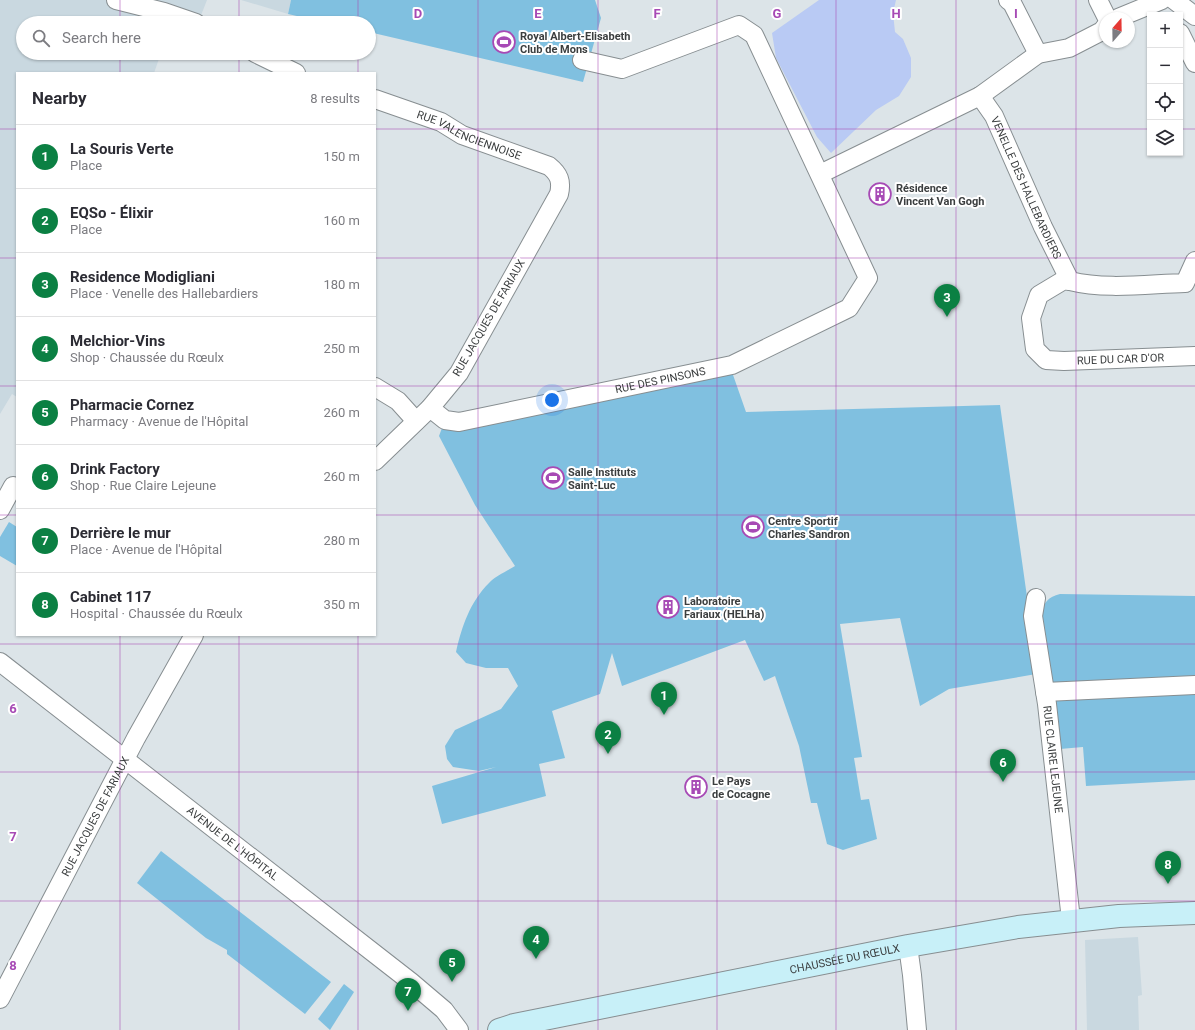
<!DOCTYPE html>
<html lang="en">
<head>
<meta charset="utf-8">
<style>
  :root { --surface:#fff; --page:#f2f2f3; --text:#2b2b33; --muted:#7c7c81; --line:#e1e1e2; --accent:#0b8043 }
  body { margin:0; font-family:Roboto,sans-serif; background:var(--page); color:var(--text) }
  .controls { position:absolute; right:12px; top:12px; display:grid; overflow:hidden; border-radius:0px; box-shadow:0 1px 3px #0004 }
  .controls button { width:36px; height:36px; display:grid; place-items:center; padding:0; border:0; border-bottom:1px solid var(--line); background:var(--surface); color:var(--text); font:20px sans-serif }
  .compass { position:absolute; left:1099px; top:12px; width:36px; height:36px; border-radius:50%; background:var(--surface); box-shadow:0 1px 3px #0004; rotate:20deg }
  .you { position:absolute; left:552px; top:400px; width:14px; height:14px; margin:-10px; border:3px solid #fff; border-radius:50%; background:#1a73e8; box-shadow:0 0 0 6px #1a73e833 }
  .badge { display:grid; place-items:center; width:26px; height:26px; border-radius:50%; background:var(--accent); color:#fff; font-size:13px; font-weight:700 }
  .pin { position:absolute; translate:-50% -33px; filter:drop-shadow(0 1px 2px #0008) }
  .pin::after { content:''; position:absolute; top:21px; width:14px; height:12px; background:inherit; clip-path:polygon(0 0,100% 0,50% 100%) }
  .list { margin:0; padding:0; list-style:none }
  h2 { display:flex; justify-content:space-between; align-items:center; height:52px; margin:0; padding:0 16px; font-size:17px }
  h2 small { font-size:13px; font-weight:400; color:var(--muted) }
  .list li { display:grid; grid-template-columns:26px 1fr auto; gap:12px; align-items:center; box-sizing:border-box; height:64px; padding:0 16px; border-top:1px solid var(--line) }
  .list b { display:block; font-size:15px; white-space:nowrap }
  .list p { margin:0; font-size:13px; white-space:nowrap; color:var(--muted) }
  .list em { font-size:13px; font-style:normal; color:var(--muted) }
  .icon { flex:none; width:22px; height:22px; fill:none; stroke:currentColor; stroke-width:2; stroke-linecap:round; stroke-linejoin:round }
  .map { position:relative; flex:none; width:1195px; height:1030px; overflow:hidden }
  .search { position:absolute; background:var(--surface); box-shadow:0 1px 3px #0004; left:16px; top:16px; width:360px; height:44px; display:flex; align-items:center; gap:10px; box-sizing:border-box; padding:0 14px; border-radius:22px; color:var(--muted); font-size:15px }
  .panel { position:absolute; background:var(--surface); box-shadow:0 1px 3px #0004; left:16px; top:72px; width:360px; height:564px; border-radius:0px }
  .map>svg:first-child { display:block }
  .built { fill:#c9d8e0 }
  .green { fill:#80c0e0 }
  .water { fill:#b9caf4 }
  .lines { fill:none; stroke-linecap:round; stroke-linejoin:round }
  .minor-casing { stroke:#878e91; stroke-width:20 }
  .secondary-casing { stroke:#878e91; stroke-width:24 }
  .minor { stroke:#fff; stroke-width:18 }
  .secondary { stroke:#c8f0f8; stroke-width:22 }
  .grid { fill:none; stroke:#a74ab5; stroke-width:1; stroke-opacity:0.55 }
  .labels { text-anchor:middle; dominant-baseline:central; stroke-width:4; stroke-linejoin:round; paint-order:stroke }
  .poi-label { font-size:11px; font-weight:bold; fill:#3b3e3f; stroke:#fff; text-anchor:start }
  .street-label { font-size:11px; fill:#3b3e3f; stroke:#fff }
  .grid-label { font-size:13px; text-anchor:middle; font-weight:bold; fill:#a74ab5; stroke:#fff; stroke-width:4; stroke-linejoin:round; paint-order:stroke }
</style>
</head>
<body>
<div class="map">
<svg width="1195" height="1030" viewBox="0 0 1195 1030">
  <rect width="100%" height="100%" fill="#dce4e8"/>
  <g class="built">
    <polygon points="0,0 207,0 198,23 164,12 165,23 23,23 23,53 161,53 154,73 17,73 17,397 12,394 0,414"/>
    <polygon points="241,0 291,0 288,14"/>
    <polygon points="1138,937 1142,995 1138,996 1139,1030 1087,1030 1085,940"/>
  </g>
  <g class="green">
    <polygon points="291,0 595,0 601,18 583,82 369,32 369,23 328,23 288,14"/>
    <path d="M732,372L746,412L1000,405L1028,604L1042,673L949,689L920,706L900,618L840,624L862,757L854,758L861,800L869,799L877,839L843,850L827,844L817,803H811L799,746L775,676L764,681L745,640L622,686L612,653L600,694L552,711L565,758L539,764L546,796L442,824L432,786L496,767L479,771L453,767L447,759L445,746L455,730L501,709L518,686L508,668H486L466,663L456,652C462,626 470,602 489,583C495,576 507,571 515,566L475,505L439,436L445,420Z"/>
    <polygon points="9,522 17,527 17,566 0,556 0,537"/>
    <path d="M1060,594L1195,596V780L1086,786L1083,747L1060,749L1041,614C1044,602 1048,597 1060,594Z"/>
    <polygon points="161,851 331,982 305,1014 227,954 227,950 206,938 137,883"/>
    <polygon points="344,984 354,992 330,1030 318,1019"/>
  </g>
  <polygon class="water" points="819,0 896,0 893,13 895,32 903,39 911,58 911,77 899,96 876,110 831,153 817,137 776,58 772,33"/>
  <g class="lines">
    <g class="minor-casing">
      <g id="minor">
        <polyline points="116,0 164,12 196,23"/>
        <polyline points="1008,0 1012,3 1038,54"/>
        <polyline points="1098,0 1107,18"/>
        <polyline points="1174,0 1195,16"/>
        <polyline points="1118,18 1162,0"/>
        <polyline points="1180,33 1195,63"/>
        <polyline points="255,53 296,73"/>
        <path id="s1" d="M980,96L994,116L1043,227L1070,281C1106,290 1148,284 1185,283L1195,261"/>
        <path id="s2" d="M375,99L441,122L462,135L549,166C559,174 562,181 559,194L459,373L430,408L375,461"/>
        <polyline points="820,174 980,96 1038,54 1069,48 1102,31 1105,27"/>
        <path id="s3" d="M1070,281L1064,280L1039,295L1031,318L1035,349L1046,360L1064,361L1195,356"/>
        <polyline points="375,387 398,401 416,421"/>
        <path id="s4" d="M430,408L445,420L459,422L732,365L849,308L868,278L754,35L739,25L622,69L582,60"/>
        <polyline points="0,510 13,486 17,488"/>
        <path id="s5" d="M1036,598L1033,616L1047,704L1071,920"/>
        <path id="s6" d="M0,662L411,982L444,1010L459,1030"/>
        <polyline points="1045,692 1195,685"/>
        <polyline points="908,946 912,975 917,1030"/>
        <path id="s7" d="M0,999L136,738L194,635"/>
      </g>
    </g>
    <g class="secondary-casing">
      <g id="secondary">
        <path id="s8" d="M499,1030L514,1025L908,946L1018,927L1119,916L1195,913"/>
      </g>
    </g>
    <use href="#minor" class="minor"/>
    <use href="#secondary" class="secondary"/>
  </g>
  <path class="grid" d="M120,0V23M239,0V23M358,0V23M478,0V1030M598,0V1030M717,0V1030M836,0V1030M956,0V1030M1076,0V1030M120,53V73M239,53V73M358,53V73M0,129H17M375,129H1150M1180,129H1195M0,258H17M375,258H1195M0,386H17M375,386H1195M0,515H17M375,515H1195M120,635V1030M239,635V1030M358,635V1030M0,644H1195M0,772H1195M0,901H1195"/>
  <defs>
    <g id="stadium-ring" transform="scale(1.15)"><circle r="9.5" fill="#fff" stroke="#a74ab5" stroke-width="1.5"/><path d="M0-5a6.5 5 0 1 0 0 10a6.5 5 0 1 0 0-10ZM-3.5-1.8h7v3.6h-7Z" fill="#a74ab5"/></g>
    <g id="building-ring" transform="scale(1.15)"><circle r="9.5" fill="#fff" stroke="#a74ab5" stroke-width="1.5"/><path d="M-4-6H4V6H1V3H-1V6H-4ZM-2.5-4.3h1.7v1.8h-1.7ZM.8-4.3h1.7v1.8H.8ZM-2.5-1h1.7V.8h-1.7ZM.8-1h1.7V.8H.8Z" fill="#a74ab5"/></g>
  </defs>
  <g fill-rule="evenodd">
    <use href="#stadium-ring" x="504" y="42"/>
    <use href="#building-ring" x="880" y="194"/>
    <use href="#stadium-ring" x="553" y="478"/>
    <use href="#stadium-ring" x="753" y="527"/>
    <use href="#building-ring" x="668" y="607"/>
    <use href="#building-ring" x="696" y="787"/>
  </g>
  <g class="labels">
    <g class="poi-label">
      <text x="520" y="36">Royal Albert-Elisabeth<tspan x="520" dy="13">Club de Mons</tspan></text>
      <text x="896" y="188">Résidence<tspan x="896" dy="13">Vincent Van Gogh</tspan></text>
      <text x="568" y="472">Salle Instituts<tspan x="568" dy="13">Saint-Luc</tspan></text>
      <text x="768" y="521">Centre Sportif<tspan x="768" dy="13">Charles Sandron</tspan></text>
      <text x="684" y="601">Laboratoire<tspan x="684" dy="13">Fariaux (HELHa)</tspan></text>
      <text x="712" y="781">Le Pays<tspan x="712" dy="13">de Cocagne</tspan></text>
    </g>
    <g class="street-label">
      <text stroke="none"><textPath href="#s2" startOffset="101">RUE VALENCIENNOISE</textPath></text>
      <text stroke="none"><textPath href="#s1" startOffset="103">VENELLE DES HALLEBARDIERS</textPath></text>
      <text transform="translate(489 318) rotate(-60)">RUE JACQUES DE FARIAUX</text>
      <text stroke="none"><textPath href="#s3" startOffset="181">RUE DU CAR D'OR</textPath></text>
      <text stroke="none"><textPath href="#s4" startOffset="239">RUE DES PINSONS</textPath></text>
      <text stroke="none"><textPath href="#s5" startOffset="163">RUE CLAIRE LEJEUNE</textPath></text>
      <text stroke="none"><textPath href="#s7" startOffset="206">RUE JACQUES DE FARIAUX</textPath></text>
      <text stroke="none"><textPath href="#s6" startOffset="295">AVENUE DE L'HÔPITAL</textPath></text>
      <text stroke="none"><textPath href="#s8" startOffset="353">CHAUSSÉE DU RŒULX</textPath></text>
    </g>
  </g>
  <g class="grid-label">
    <text x="418" y="18">D</text>
    <text x="538" y="18">E</text>
    <text x="657" y="18">F</text>
    <text x="777" y="18">G</text>
    <text x="896" y="18">H</text>
    <text x="1016" y="18">I</text>
    <text x="13" y="713">6</text>
    <text x="13" y="841">7</text>
    <text x="13" y="970">8</text>
  </g>
</svg>
<div class="controls">
<button>+</button>
<button>−</button>
<button><svg class="icon" aria-label="locate" viewBox="0 0 24 24"><circle cx="12" cy="12" r="6"/><path d="M12 2v4M12 18v4M2 12h4M18 12h4"/></svg></button>
<button><svg class="icon" aria-label="layers" viewBox="0 0 24 24"><path d="M12 4l9 5-9 5-9-5zM3 14l9 5 9-5"/></svg></button>
</div>
<svg class="compass" viewBox="-18 -18 36 36"><path d="M0-13l5 13h-10z" fill="#e53935"/><path d="M0 13l5-13h-10z" fill="#7c7c81"/></svg>
<div class="you"></div>
<div class="pin badge" style="left:664px;top:715px">1</div>
<div class="pin badge" style="left:608px;top:754px">2</div>
<div class="pin badge" style="left:947px;top:317px">3</div>
<div class="pin badge" style="left:536px;top:959px">4</div>
<div class="pin badge" style="left:452px;top:982px">5</div>
<div class="pin badge" style="left:1003px;top:782px">6</div>
<div class="pin badge" style="left:408px;top:1011px">7</div>
<div class="pin badge" style="left:1168px;top:884px">8</div>
<div class="search"><svg class="icon" aria-label="search" viewBox="0 0 24 24"><circle cx="10" cy="10" r="6"/><path d="M15 15l6 6"/></svg>Search here</div>
<section class="panel">
<h2>Nearby<small>8 results</small></h2>
<ul class="list">
<li><span class="badge">1</span><div><b>La Souris Verte</b><p>Place</p></div><em>150 m</em></li>
<li><span class="badge">2</span><div><b>EQSo - Élixir</b><p>Place</p></div><em>160 m</em></li>
<li><span class="badge">3</span><div><b>Residence Modigliani</b><p>Place · Venelle des Hallebardiers</p></div><em>180 m</em></li>
<li><span class="badge">4</span><div><b>Melchior-Vins</b><p>Shop · Chaussée du Rœulx</p></div><em>250 m</em></li>
<li><span class="badge">5</span><div><b>Pharmacie Cornez</b><p>Pharmacy · Avenue de l'Hôpital</p></div><em>260 m</em></li>
<li><span class="badge">6</span><div><b>Drink Factory</b><p>Shop · Rue Claire Lejeune</p></div><em>260 m</em></li>
<li><span class="badge">7</span><div><b>Derrière le mur</b><p>Place · Avenue de l'Hôpital</p></div><em>280 m</em></li>
<li><span class="badge">8</span><div><b>Cabinet 117</b><p>Hospital · Chaussée du Rœulx</p></div><em>350 m</em></li>
</ul>
</section>
</div>
</body>
</html>
